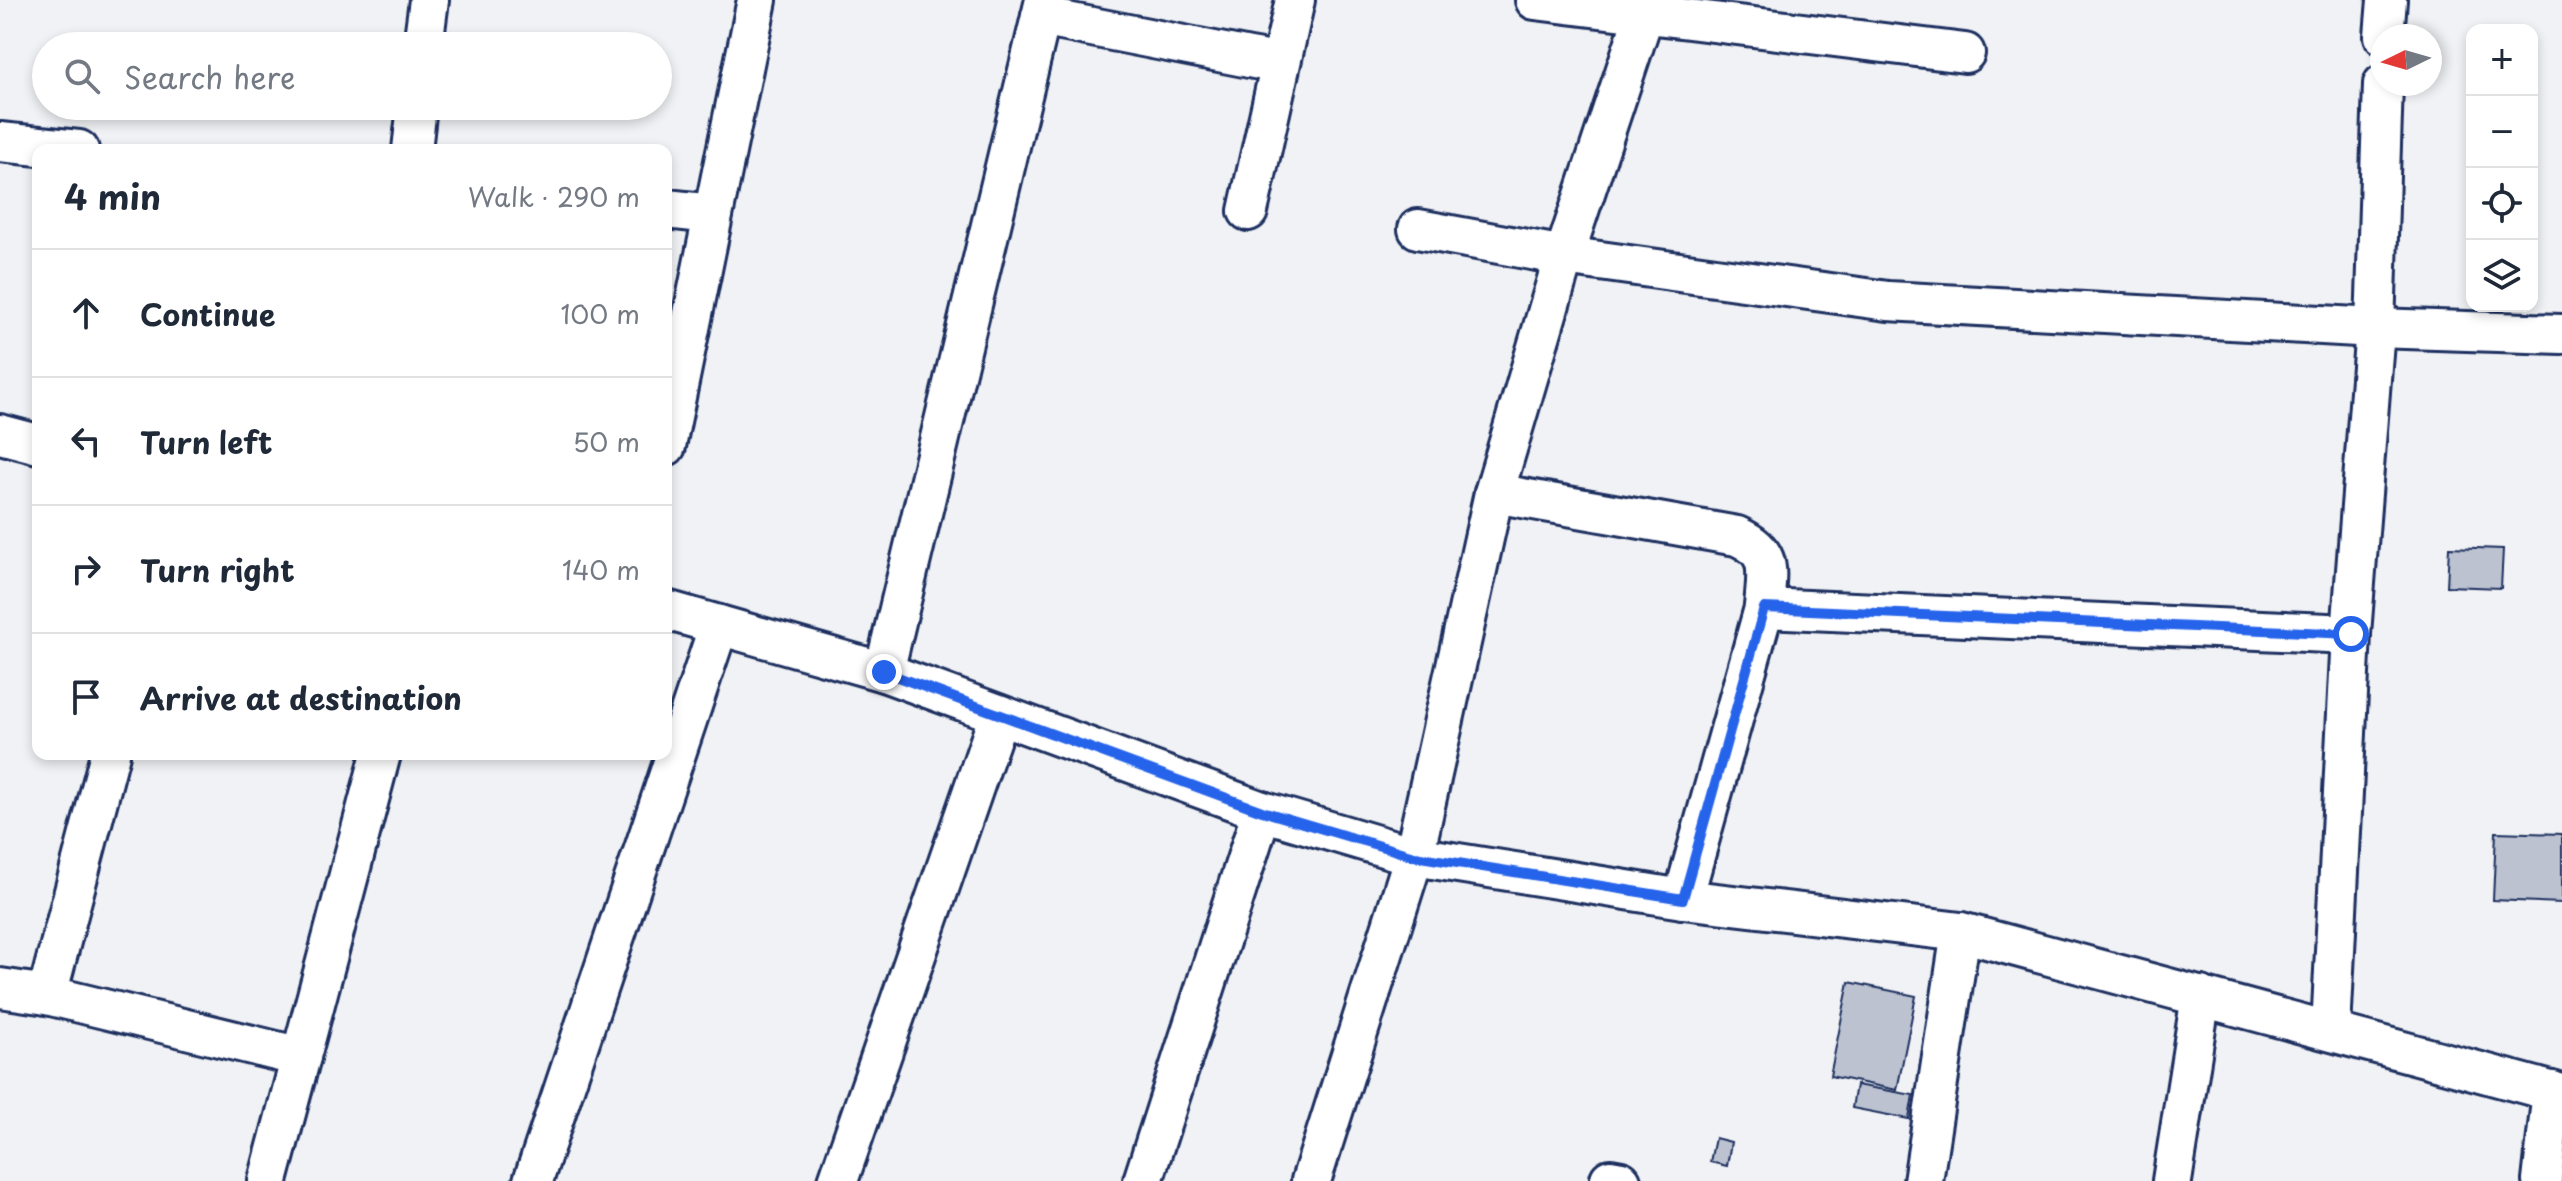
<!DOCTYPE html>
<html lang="en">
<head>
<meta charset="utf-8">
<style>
  :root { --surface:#fff; --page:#f2f2f3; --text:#1f2937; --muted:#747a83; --line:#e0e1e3 }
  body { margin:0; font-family:"Playpen Sans",sans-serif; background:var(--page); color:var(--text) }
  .controls { position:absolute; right:24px; top:24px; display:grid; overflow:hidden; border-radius:16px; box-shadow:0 4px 12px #0003 }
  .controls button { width:72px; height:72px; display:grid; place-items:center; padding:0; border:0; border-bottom:2px solid var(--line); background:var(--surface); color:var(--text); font:40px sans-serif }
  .compass { position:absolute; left:2370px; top:24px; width:72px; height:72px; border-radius:50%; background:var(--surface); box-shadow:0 4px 12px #0003; rotate:265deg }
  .stop { position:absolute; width:24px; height:24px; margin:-18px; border:6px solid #2563eb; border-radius:50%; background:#fff }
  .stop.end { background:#2563eb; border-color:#fff; box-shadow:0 2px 8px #0008 }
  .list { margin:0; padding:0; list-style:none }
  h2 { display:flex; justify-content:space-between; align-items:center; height:104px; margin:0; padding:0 32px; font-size:34px }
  h2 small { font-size:26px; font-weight:400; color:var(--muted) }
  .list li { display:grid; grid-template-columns:52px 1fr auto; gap:24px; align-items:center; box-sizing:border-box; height:128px; padding:0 32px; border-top:2px solid var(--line) }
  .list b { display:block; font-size:30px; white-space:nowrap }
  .list em { font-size:26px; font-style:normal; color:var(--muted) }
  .icon { flex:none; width:44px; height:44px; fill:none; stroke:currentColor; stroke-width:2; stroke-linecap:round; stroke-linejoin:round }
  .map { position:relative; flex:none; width:2562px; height:1181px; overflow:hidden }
  .search { position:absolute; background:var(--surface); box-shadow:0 4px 12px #0003; left:32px; top:32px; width:640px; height:88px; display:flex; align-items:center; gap:20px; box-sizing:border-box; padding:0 28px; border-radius:44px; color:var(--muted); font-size:30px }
  .panel { position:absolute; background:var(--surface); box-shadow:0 4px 12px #0003; left:32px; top:144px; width:640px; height:616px; border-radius:16px }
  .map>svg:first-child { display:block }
  .building { fill:#bcc2d0; stroke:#1b2f5e; stroke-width:2 }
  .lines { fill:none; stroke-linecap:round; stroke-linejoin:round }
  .minor-casing { stroke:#1b2f5e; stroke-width:44 }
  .minor { stroke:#fff; stroke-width:38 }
  .route { stroke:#2563eb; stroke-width:10 }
</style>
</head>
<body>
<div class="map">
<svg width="2562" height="1181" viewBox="0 0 2562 1181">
  <rect width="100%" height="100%" fill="#f1f2f5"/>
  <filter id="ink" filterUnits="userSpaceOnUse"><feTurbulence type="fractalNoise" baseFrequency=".0125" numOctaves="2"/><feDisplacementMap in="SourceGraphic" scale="16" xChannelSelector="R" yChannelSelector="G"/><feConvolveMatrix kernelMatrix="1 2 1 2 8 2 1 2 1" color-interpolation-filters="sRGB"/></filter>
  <g filter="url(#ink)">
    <g class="building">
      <polygon points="2449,547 2503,549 2501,588 2447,586"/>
      <polygon points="2496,832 2562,834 2562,903 2493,900"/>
      <polygon points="1849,982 1916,996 1897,1090 1830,1076"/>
      <polygon points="1856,1085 1913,1095 1909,1119 1852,1108"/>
      <polygon points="1715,1138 1731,1142 1727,1166 1710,1162"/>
    </g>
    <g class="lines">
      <g class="minor-casing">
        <g id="minor">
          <polyline points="1535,0 1965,53"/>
          <polyline points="1041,17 1280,64"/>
          <polyline points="2384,36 2387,0"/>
          <polyline points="423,46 429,0"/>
          <polyline points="0,142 79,150"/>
          <polyline points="412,150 417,106"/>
          <polyline points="666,209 713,214"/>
          <polyline points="1248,211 1295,0"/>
          <polyline points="1418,229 1564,256 1888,301 2375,328 2562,334"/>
          <polyline points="0,434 38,444"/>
          <polyline points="666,446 757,0"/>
          <path d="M1494,493L1737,536C1775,553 1766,572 1764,608L1683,899"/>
          <polyline points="1764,608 2351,634"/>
          <polyline points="666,610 884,672 1262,811 1414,856 1683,899 1961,932 2562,1094"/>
          <polyline points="884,672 1045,0"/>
          <polyline points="0,988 47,995 301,1057"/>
          <polyline points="47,995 110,754"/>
          <polyline points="2331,1030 2351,634 2375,328 2383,84"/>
          <polyline points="1610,1179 1621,1181"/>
          <polyline points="268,1181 381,754"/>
          <polyline points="533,1181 719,625"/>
          <polyline points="838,1181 999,715"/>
          <polyline points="1143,1181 1262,811"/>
          <polyline points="1311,1181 1414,856 1494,493 1564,256 1649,0"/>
          <polyline points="1923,1181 1961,932"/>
          <polyline points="2172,1181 2201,996"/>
          <polyline points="2542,1181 2552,1091"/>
        </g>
      </g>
      <use href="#minor" class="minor"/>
    </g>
  </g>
  <g class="lines" filter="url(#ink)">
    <polyline class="route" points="884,672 1262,811 1414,856 1683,899 1764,608 2351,634"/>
  </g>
</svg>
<div class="controls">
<button>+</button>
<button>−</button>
<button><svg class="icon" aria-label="locate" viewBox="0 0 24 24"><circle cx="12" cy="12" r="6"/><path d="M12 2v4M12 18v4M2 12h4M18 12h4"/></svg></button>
<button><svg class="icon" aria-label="layers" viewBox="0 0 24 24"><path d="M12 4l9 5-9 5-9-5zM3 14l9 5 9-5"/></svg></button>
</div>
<svg class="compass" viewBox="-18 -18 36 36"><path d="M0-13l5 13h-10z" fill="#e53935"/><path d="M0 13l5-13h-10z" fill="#747a83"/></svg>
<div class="stop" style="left:2351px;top:634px"></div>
<div class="stop end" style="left:884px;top:672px"></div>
<div class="search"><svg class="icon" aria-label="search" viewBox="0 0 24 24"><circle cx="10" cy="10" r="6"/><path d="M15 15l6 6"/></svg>Search here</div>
<section class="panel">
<h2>4 min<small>Walk · 290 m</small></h2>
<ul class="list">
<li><svg class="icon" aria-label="ahead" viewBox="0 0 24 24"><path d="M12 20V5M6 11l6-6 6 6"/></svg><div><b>Continue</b></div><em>100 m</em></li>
<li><svg class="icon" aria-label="left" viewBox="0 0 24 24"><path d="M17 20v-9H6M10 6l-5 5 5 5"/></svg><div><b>Turn left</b></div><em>50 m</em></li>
<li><svg class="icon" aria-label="right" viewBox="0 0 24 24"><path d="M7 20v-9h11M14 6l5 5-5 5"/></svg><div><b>Turn right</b></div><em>140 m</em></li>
<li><svg class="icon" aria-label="arrive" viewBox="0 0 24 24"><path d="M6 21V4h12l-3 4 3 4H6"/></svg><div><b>Arrive at destination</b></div></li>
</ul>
</section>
</div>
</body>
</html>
